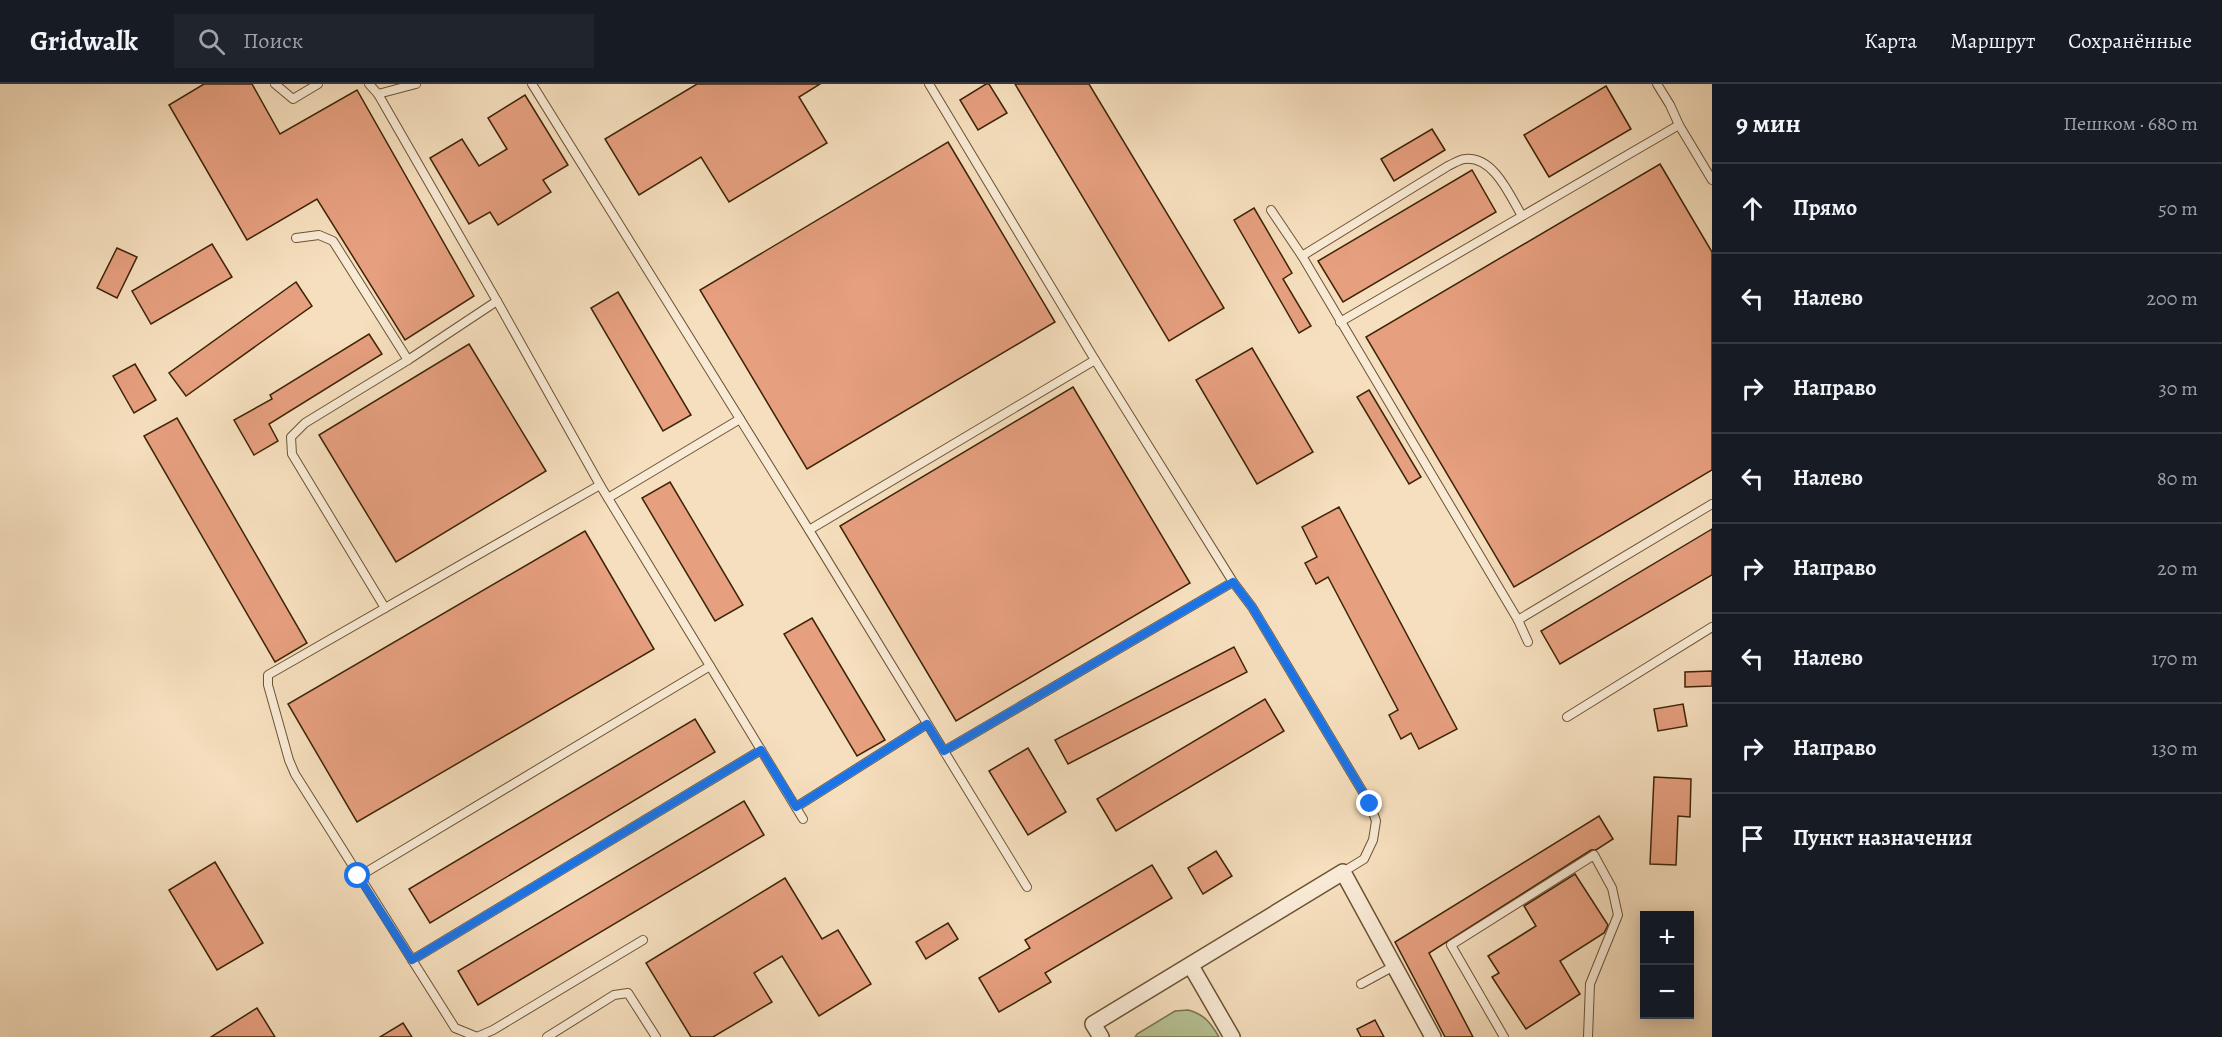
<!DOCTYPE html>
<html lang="ru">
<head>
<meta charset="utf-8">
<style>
  :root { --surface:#171b24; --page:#20242c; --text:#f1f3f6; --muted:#9ea1a6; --line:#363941 }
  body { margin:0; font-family:Alegreya,serif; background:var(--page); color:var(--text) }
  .controls { position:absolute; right:18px; bottom:18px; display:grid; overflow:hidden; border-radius:0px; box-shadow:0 3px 15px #0003 }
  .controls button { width:54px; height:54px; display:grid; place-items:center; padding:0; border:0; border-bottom:2px solid var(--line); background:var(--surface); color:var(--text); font:30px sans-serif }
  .stop { position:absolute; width:18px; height:18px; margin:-14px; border:4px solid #1a73e8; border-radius:50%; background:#fff }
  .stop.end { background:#1a73e8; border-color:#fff; box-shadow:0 2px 6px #0008 }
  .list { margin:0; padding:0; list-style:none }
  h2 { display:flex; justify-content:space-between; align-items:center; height:78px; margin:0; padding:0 24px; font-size:26px }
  h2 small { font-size:20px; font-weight:400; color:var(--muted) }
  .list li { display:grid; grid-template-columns:39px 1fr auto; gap:18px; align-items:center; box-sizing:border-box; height:90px; padding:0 24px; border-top:2px solid var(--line) }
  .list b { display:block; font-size:22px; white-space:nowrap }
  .list em { font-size:20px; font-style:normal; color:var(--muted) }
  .icon { flex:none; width:33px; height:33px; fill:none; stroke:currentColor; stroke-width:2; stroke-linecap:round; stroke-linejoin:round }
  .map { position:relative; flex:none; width:1712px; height:953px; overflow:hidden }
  header { display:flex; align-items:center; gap:36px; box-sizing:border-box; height:84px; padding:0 30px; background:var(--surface); border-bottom:2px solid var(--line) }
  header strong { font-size:28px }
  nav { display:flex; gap:33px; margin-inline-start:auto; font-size:21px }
  .search { width:420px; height:54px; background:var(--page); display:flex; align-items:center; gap:15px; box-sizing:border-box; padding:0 21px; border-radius:0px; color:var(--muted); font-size:22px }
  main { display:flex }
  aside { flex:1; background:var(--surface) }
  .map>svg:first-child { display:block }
  .green { fill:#b7c395; stroke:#7a744e; stroke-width:1.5 }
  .building { fill:#e69f7f; stroke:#3d2506; stroke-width:1.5 }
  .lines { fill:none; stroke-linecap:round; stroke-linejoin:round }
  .service-casing { stroke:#6b5434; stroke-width:10 }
  .minor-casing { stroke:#6b5434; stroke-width:18 }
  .service { stroke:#f9ead5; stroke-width:8 }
  .minor { stroke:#f9ead5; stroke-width:15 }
  .route { stroke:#1a73e8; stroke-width:8 }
</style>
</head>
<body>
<header>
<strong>Gridwalk</strong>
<div class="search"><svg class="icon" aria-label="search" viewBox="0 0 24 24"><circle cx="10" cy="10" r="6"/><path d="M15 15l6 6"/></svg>Поиск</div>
<nav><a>Карта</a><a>Маршрут</a><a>Сохранённые</a></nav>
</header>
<main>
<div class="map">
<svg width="1712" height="953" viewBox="0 0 1712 953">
  <rect width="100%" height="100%" fill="#f6dfbe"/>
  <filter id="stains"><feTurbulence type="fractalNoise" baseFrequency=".00333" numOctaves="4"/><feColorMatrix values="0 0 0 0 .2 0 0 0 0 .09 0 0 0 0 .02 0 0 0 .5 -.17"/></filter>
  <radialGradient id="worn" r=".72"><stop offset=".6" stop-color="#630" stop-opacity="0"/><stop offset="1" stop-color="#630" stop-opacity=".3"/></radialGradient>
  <path class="green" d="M1188,926C1204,930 1211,939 1219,953H1135L1137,950L1175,927Z"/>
  <g class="building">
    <polygon points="204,0 252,0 280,50 357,6 474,212 405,256 317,115 247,156 169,21"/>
    <polygon points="697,0 820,0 799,13 827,59 729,118 701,73 639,111 605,55"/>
    <polygon points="986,0 989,0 1007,29 978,46 960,16"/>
    <polygon points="1015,0 1089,0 1224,224 1169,257"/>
    <polygon points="1606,2 1631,45 1549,93 1524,51"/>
    <polygon points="525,11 568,81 543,96 551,108 498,141 490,128 469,140 430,74 462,55 479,82 507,65 488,34"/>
    <polygon points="1432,45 1445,66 1394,97 1381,75"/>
    <polygon points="948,58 1055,238 807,385 700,206"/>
    <polygon points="1660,80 1712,168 1712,386 1514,503 1366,253"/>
    <polygon points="1472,86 1496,128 1343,218 1318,177"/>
    <polygon points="1254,124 1292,189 1283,195 1311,242 1299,249 1234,136"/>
    <polygon points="212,160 232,193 151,240 132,207"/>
    <polygon points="117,164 137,173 117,214 97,204"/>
    <polygon points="296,198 312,222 186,312 169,289"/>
    <polygon points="618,208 691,331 663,347 591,224"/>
    <polygon points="369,250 382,270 269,340 278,357 254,371 234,336 272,315 270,311"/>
    <polygon points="469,260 546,387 396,478 319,351"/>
    <polygon points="1252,264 1313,368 1257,400 1196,296"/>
    <polygon points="135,280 156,316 134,329 113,292"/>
    <polygon points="1073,303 1190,499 956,637 840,442"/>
    <polygon points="1369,306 1421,393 1409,400 1357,313"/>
    <polygon points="177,334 307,559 275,578 144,352"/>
    <polygon points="670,398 743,521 715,537 642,414"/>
    <polygon points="1339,423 1457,645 1419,665 1411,649 1401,655 1389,631 1398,626 1328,493 1316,500 1305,479 1317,473 1302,443"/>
    <polygon points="1712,445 1712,491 1560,580 1541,547"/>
    <polygon points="585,447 654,565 357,738 288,620"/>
    <polygon points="812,534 885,656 857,672 784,550"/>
    <polygon points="1234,563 1247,588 1068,680 1055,656"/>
    <polygon points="1712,587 1712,602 1685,603 1685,588"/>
    <polygon points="1265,615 1284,647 1116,747 1097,715"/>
    <polygon points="1683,620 1687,642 1658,647 1654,625"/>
    <polygon points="695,635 715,668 430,839 409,805"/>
    <polygon points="1028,664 1066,728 1028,751 989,687"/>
    <polygon points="1654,693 1691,695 1690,733 1678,732 1676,781 1650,780"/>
    <polygon points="744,717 764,751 478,921 458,887"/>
    <polygon points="1599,732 1613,755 1596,766 1591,766 1429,869 1473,953 1445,953 1395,858"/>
    <polygon points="1216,767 1232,792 1203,810 1188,784"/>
    <polygon points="215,778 263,859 217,886 169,806"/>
    <polygon points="1152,781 1172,814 1045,889 1051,898 999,928 979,894 1030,864 1025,856"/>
    <polygon points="1575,790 1608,841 1604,849 1560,877 1580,910 1526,945 1492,893 1499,889 1488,872 1536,842 1524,822"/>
    <polygon points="785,794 822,855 838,846 871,900 819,932 782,872 754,889 772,918 713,953 691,953 646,879"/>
    <polygon points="948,839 958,855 926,875 916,858"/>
    <polygon points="257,924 275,953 211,953"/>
    <polygon points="1375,936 1384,953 1361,953 1357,945"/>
    <polygon points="403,939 412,953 380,953"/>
  </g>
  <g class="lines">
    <g class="service-casing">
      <g id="service">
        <polyline points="275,0 293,15 318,0"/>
        <polyline points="369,0 378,10 416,0"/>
        <polyline points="532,0 809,446 1027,803"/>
        <polyline points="929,0 1095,276 1233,498 1252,523 1370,720 1376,737 1373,756 1364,775 1343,788"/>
        <polyline points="1657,0 1670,21 1679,41 1712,96"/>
        <polyline points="378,10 497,217 600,401 803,735"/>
        <polyline points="1271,126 1302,172 1518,536 1528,558"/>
        <polyline points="296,154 319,151 333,157 408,276"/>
        <path d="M1302,172L1448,82C1453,80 1460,75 1465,75C1494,72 1510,112 1522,132"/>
        <polyline points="1340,238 1679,41"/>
        <polyline points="608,414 740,335"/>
        <polyline points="809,446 1095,276"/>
        <polyline points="385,524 292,370 291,353 305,339 408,276 497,217"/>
        <polyline points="1518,536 1712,420"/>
        <polyline points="1567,633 1712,543"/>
        <polyline points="944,667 1233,498"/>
        <polyline points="796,723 927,640"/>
        <polyline points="358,793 710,582"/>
        <polyline points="412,876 761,666"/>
        <polyline points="1361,900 1394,882"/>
        <polyline points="477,953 455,944 295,690 289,676 268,601 268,591 600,401"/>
        <polyline points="477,953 493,946 643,856"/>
        <polyline points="547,953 614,911 628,909 656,953"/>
        <polyline points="1504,953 1451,861 1594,771 1612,804 1618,831 1590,900 1588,953"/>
      </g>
    </g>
    <g class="minor-casing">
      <g id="minor">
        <polyline points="1191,882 1232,953"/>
        <polyline points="1101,953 1093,940 1343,788 1433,953"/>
      </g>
    </g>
    <use href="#service" class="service"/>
    <use href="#minor" class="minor"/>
  </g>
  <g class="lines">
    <polyline class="route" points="358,792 412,876 761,666 796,723 927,640 944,667 1233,498 1252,523 1370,720"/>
  </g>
  <rect width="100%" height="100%" filter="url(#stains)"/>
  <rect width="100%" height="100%" fill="url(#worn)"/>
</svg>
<div class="controls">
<button>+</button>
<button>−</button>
</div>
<div class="stop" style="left:358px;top:792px"></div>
<div class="stop end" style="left:1370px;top:720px"></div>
</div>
<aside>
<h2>9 мин<small>Пешком · 680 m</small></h2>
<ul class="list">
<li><svg class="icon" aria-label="ahead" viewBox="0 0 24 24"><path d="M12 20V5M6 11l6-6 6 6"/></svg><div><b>Прямо</b></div><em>50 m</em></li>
<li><svg class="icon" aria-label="left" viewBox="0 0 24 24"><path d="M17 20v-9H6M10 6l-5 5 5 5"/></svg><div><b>Налево</b></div><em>200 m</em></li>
<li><svg class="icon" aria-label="right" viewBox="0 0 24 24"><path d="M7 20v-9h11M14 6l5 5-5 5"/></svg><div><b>Направо</b></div><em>30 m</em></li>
<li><svg class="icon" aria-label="left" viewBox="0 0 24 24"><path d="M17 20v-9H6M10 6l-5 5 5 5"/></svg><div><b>Налево</b></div><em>80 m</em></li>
<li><svg class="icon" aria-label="right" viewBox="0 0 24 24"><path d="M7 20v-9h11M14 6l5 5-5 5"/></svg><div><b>Направо</b></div><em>20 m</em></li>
<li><svg class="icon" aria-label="left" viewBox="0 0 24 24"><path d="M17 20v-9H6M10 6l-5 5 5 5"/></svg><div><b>Налево</b></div><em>170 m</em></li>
<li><svg class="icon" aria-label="right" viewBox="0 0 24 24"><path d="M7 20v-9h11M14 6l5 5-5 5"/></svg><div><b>Направо</b></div><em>130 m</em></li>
<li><svg class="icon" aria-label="arrive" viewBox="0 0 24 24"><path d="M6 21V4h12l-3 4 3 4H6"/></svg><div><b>Пункт назначения</b></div></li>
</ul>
</aside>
</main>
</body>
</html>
